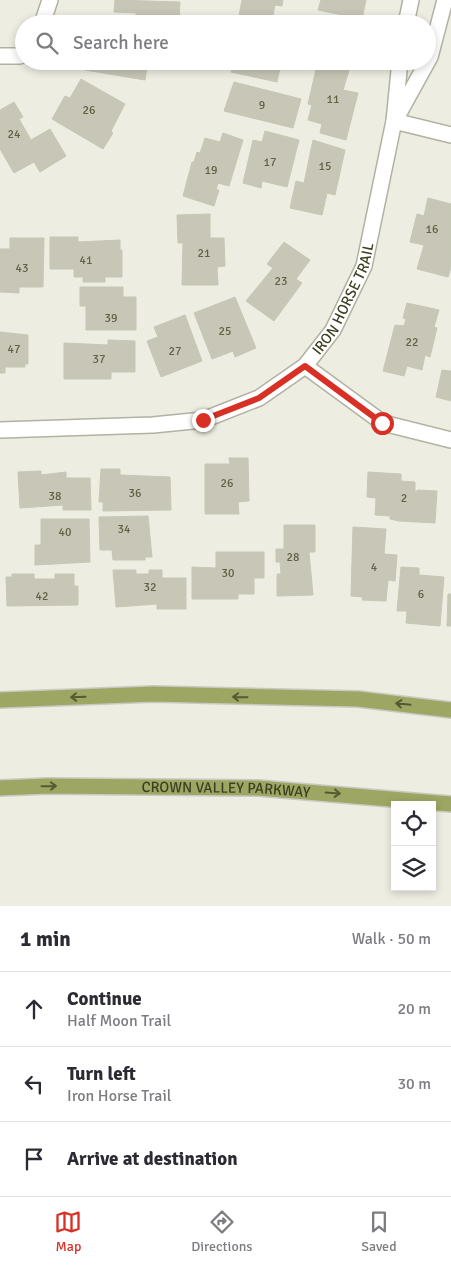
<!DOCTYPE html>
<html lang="en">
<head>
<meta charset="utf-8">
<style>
  :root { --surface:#fff; --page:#f2f2f3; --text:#2b2b33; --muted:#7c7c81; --line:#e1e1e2; --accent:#d93025 }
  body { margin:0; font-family:Signika,sans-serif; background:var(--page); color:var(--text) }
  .controls { position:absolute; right:15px; bottom:15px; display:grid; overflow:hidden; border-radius:0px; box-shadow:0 2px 8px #0003 }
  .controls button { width:45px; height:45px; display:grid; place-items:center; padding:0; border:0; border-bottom:1px solid var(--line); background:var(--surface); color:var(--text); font:25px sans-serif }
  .stop { position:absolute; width:15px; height:15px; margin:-11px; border:4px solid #d93025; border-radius:50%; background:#fff }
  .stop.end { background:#d93025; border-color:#fff; box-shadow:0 1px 5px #0008 }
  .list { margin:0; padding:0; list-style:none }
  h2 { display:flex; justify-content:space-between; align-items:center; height:65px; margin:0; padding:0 20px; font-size:21px }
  h2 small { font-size:16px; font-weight:400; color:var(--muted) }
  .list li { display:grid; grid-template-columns:32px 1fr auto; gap:15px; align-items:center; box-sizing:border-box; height:75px; padding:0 20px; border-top:1px solid var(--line) }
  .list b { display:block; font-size:19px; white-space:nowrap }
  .list p { margin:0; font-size:16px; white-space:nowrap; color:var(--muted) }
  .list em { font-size:16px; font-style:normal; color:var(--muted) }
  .icon { flex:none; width:28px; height:28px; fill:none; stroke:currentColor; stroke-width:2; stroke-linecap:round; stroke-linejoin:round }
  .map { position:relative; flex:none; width:451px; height:906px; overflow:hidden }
  .search { position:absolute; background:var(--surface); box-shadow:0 2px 8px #0003; left:15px; right:15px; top:15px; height:55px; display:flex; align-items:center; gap:12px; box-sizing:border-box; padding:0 18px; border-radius:28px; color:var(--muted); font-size:19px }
  .sheet { height:290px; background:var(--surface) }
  nav { display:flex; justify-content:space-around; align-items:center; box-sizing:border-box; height:70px; border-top:1px solid var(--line); background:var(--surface); font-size:14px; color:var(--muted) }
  nav a { display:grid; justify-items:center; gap:2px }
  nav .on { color:var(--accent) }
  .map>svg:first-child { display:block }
  .building { fill:#c8c7b7; stroke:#c7c7b4 }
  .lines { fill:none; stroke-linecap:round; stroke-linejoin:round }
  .minor-casing { stroke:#b1b2a0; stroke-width:18 }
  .primary-casing { stroke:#c8cac1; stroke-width:18 }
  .minor { stroke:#fff; stroke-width:15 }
  .primary { stroke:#9ea663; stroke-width:15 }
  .oneway { stroke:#545a31 }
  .route { stroke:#d93025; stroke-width:6 }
  .labels { text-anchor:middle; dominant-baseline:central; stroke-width:4.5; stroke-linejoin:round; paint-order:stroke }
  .number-label { font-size:12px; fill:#5f6246 }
  .street-label { font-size:15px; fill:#3c4020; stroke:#f9f9f3 }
</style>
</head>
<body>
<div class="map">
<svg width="451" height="906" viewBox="0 0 451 906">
  <rect width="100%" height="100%" fill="#edede2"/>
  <g class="building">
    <polygon points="115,0 180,2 179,20 171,19 170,22 136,19 136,13 114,12"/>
    <polygon points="242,0 283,0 282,6 275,5 271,24 250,24 238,21"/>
    <polygon points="321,0 366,0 361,24 341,20 342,15 318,10"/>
    <polygon points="86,61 148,61 145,80 85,70"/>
    <polygon points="234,61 281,63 277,82 231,72"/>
    <polygon points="318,61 350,67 343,90 358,93 346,140 320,133 322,124 308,120 312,105 308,104"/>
    <polygon points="81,79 125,104 111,131 113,133 103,149 52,119 65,96 70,98"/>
    <polygon points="234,82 301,99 293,128 224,111"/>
    <polygon points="14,102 23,117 19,119 31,140 50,129 66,156 40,172 34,162 14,173 0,149 0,110"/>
    <polygon points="265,131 299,140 287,187 262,181 261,188 243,183 253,140 262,142"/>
    <polygon points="223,133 243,140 229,186 218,183 216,190 219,190 214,206 183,196 192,162 194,162 197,152 200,153 205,138 220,142"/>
    <polygon points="313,140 345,150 335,195 327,193 322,215 290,208 296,181 304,183"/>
    <polygon points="428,198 451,204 451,267 448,277 417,269 424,245 410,242 417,214 424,216"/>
    <polygon points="210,214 210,238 224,238 225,266 217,267 218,285 182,285 183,243 178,243 177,215"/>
    <polygon points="50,237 78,237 78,242 120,240 120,250 122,250 122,277 105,277 105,282 83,282 83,277 74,277 74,269 50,269"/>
    <polygon points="10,238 44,238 43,287 19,287 19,293 0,292 0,249 10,249"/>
    <polygon points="284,242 310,260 296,279 302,283 274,321 246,301 273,268 267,264"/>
    <polygon points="80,287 123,287 123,297 136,297 136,330 86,330 86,306 80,306"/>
    <polygon points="235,297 256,348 235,357 233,351 212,359 194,313"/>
    <polygon points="407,303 439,310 434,327 437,328 430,357 425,355 422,370 407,366 404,376 383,371 395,325 404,326 406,319 403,318"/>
    <polygon points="185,315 202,361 161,377 147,341 158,337 154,327"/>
    <polygon points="0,332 28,335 28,364 25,364 25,367 5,367 5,373 0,373"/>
    <polygon points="108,340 135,341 135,372 111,372 111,379 64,379 64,343 108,345"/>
    <polygon points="442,370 451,371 451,401 436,397"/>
    <polygon points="229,458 248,458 249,501 238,502 239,514 205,514 205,464 230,464"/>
    <polygon points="101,469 120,469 120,475 170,477 171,510 103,511 103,502 99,502"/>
    <polygon points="41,471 41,475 66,472 66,478 90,478 91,510 63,510 63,505 20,508 18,472"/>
    <polygon points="368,472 401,474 401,481 415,482 415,492 418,490 437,491 435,523 399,521 390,519 390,516 375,515 376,498 367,497"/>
    <polygon points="148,516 152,557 145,557 145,560 113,560 112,550 100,550 99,517"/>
    <polygon points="41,519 89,519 90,562 35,565 35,545 41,545"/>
    <polygon points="284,525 315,525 315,552 309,552 313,595 277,596 277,574 281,574 280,562 276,562 276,549 284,549"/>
    <polygon points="353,527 386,529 384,554 397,555 395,581 388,580 386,601 362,600 363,597 351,596"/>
    <polygon points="216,552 264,552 264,578 254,578 254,594 238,594 238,599 192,599 192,567 216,568"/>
    <polygon points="401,567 419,568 419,575 444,577 440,626 406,623 407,611 397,611"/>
    <polygon points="113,570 136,570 136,574 149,574 149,570 162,570 162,578 186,578 186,609 157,609 157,604 116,607"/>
    <polygon points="12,574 34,574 34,579 55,579 55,574 74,574 74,586 78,586 78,605 7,606 6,577 12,577"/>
    <polygon points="448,594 451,594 451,626 447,626"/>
  </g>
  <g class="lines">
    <g class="minor-casing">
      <g id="minor">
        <polyline points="42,24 50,0"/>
        <polyline points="406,24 411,0"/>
        <polyline points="0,56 20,56 24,52"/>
        <polyline points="398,115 430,57 445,0"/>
        <polyline points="394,121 451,135"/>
        <polyline points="305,366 383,423 451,440"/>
        <path id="s1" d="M0,430L153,425L203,420L259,398L305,366L333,330L364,266L394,121L400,61"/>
      </g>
    </g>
    <g class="primary-casing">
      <g id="primary">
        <polyline points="0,700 154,694 358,699 451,710"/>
        <path id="s2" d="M0,788L47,786L258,788L451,804"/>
      </g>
    </g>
    <use href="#minor" class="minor"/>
    <use href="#primary" class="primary"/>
  </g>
  <defs><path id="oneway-shaft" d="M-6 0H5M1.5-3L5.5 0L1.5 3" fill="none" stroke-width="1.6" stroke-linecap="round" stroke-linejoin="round" transform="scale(1.25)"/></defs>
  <g class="oneway">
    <use href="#oneway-shaft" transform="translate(78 697) rotate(178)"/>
    <use href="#oneway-shaft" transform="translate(240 697) rotate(-179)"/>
    <use href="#oneway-shaft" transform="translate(403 704) rotate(-174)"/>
    <use href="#oneway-shaft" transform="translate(49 786) rotate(-1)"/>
    <use href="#oneway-shaft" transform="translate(333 793) rotate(4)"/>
  </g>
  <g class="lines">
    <polyline class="route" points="203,420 259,398 305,366 382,423"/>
  </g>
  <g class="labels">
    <g class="number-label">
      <text x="333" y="99">11</text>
      <text x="262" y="105">9</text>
      <text x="89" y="110">26</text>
      <text x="14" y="134">24</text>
      <text x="270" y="162">17</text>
      <text x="325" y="166">15</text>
      <text x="211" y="170">19</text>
      <text x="432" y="229">16</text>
      <text x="204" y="253">21</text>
      <text x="86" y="260">41</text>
      <text x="22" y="268">43</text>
      <text x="281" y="281">23</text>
      <text x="111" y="318">39</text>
      <text x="225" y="331">25</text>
      <text x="412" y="342">22</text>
      <text x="14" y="349">47</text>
      <text x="175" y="351">27</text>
      <text x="99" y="359">37</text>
      <text x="227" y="483">26</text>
      <text x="135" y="493">36</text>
      <text x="55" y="496">38</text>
      <text x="404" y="498">2</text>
      <text x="124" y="529">34</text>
      <text x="65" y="532">40</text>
      <text x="293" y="557">28</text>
      <text x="374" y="567">4</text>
      <text x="228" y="573">30</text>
      <text x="150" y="587">32</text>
      <text x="421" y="594">6</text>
      <text x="42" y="596">42</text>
    </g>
    <g class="street-label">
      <text stroke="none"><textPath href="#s1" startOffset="398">IRON HORSE TRAIL</textPath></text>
      <text stroke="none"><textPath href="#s2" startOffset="226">CROWN VALLEY PARKWAY</textPath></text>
    </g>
  </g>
</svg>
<div class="controls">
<button><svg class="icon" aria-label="locate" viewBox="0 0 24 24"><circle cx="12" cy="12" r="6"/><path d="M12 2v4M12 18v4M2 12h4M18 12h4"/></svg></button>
<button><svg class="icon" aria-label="layers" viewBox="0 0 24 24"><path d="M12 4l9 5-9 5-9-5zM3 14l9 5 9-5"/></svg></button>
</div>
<div class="stop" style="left:382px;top:423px"></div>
<div class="stop end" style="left:203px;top:420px"></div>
<div class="search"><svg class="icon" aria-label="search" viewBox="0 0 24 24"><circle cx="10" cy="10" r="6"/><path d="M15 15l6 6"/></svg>Search here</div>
</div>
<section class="sheet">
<h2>1 min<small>Walk · 50 m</small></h2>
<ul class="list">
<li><svg class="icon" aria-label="ahead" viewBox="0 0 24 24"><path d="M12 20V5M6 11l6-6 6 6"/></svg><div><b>Continue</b><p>Half Moon Trail</p></div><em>20 m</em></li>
<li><svg class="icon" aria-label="left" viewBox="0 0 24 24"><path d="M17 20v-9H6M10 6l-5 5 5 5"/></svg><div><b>Turn left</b><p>Iron Horse Trail</p></div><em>30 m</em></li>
<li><svg class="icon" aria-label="arrive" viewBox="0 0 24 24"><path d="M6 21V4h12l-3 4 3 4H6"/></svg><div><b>Arrive at destination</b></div></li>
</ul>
</section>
<nav>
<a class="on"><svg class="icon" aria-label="map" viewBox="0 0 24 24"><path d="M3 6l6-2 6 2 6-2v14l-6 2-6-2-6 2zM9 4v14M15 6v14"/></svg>Map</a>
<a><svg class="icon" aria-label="directions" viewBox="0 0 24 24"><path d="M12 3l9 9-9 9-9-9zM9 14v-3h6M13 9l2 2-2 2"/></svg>Directions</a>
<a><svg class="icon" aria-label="saved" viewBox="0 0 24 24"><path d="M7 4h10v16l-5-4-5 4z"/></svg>Saved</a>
</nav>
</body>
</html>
